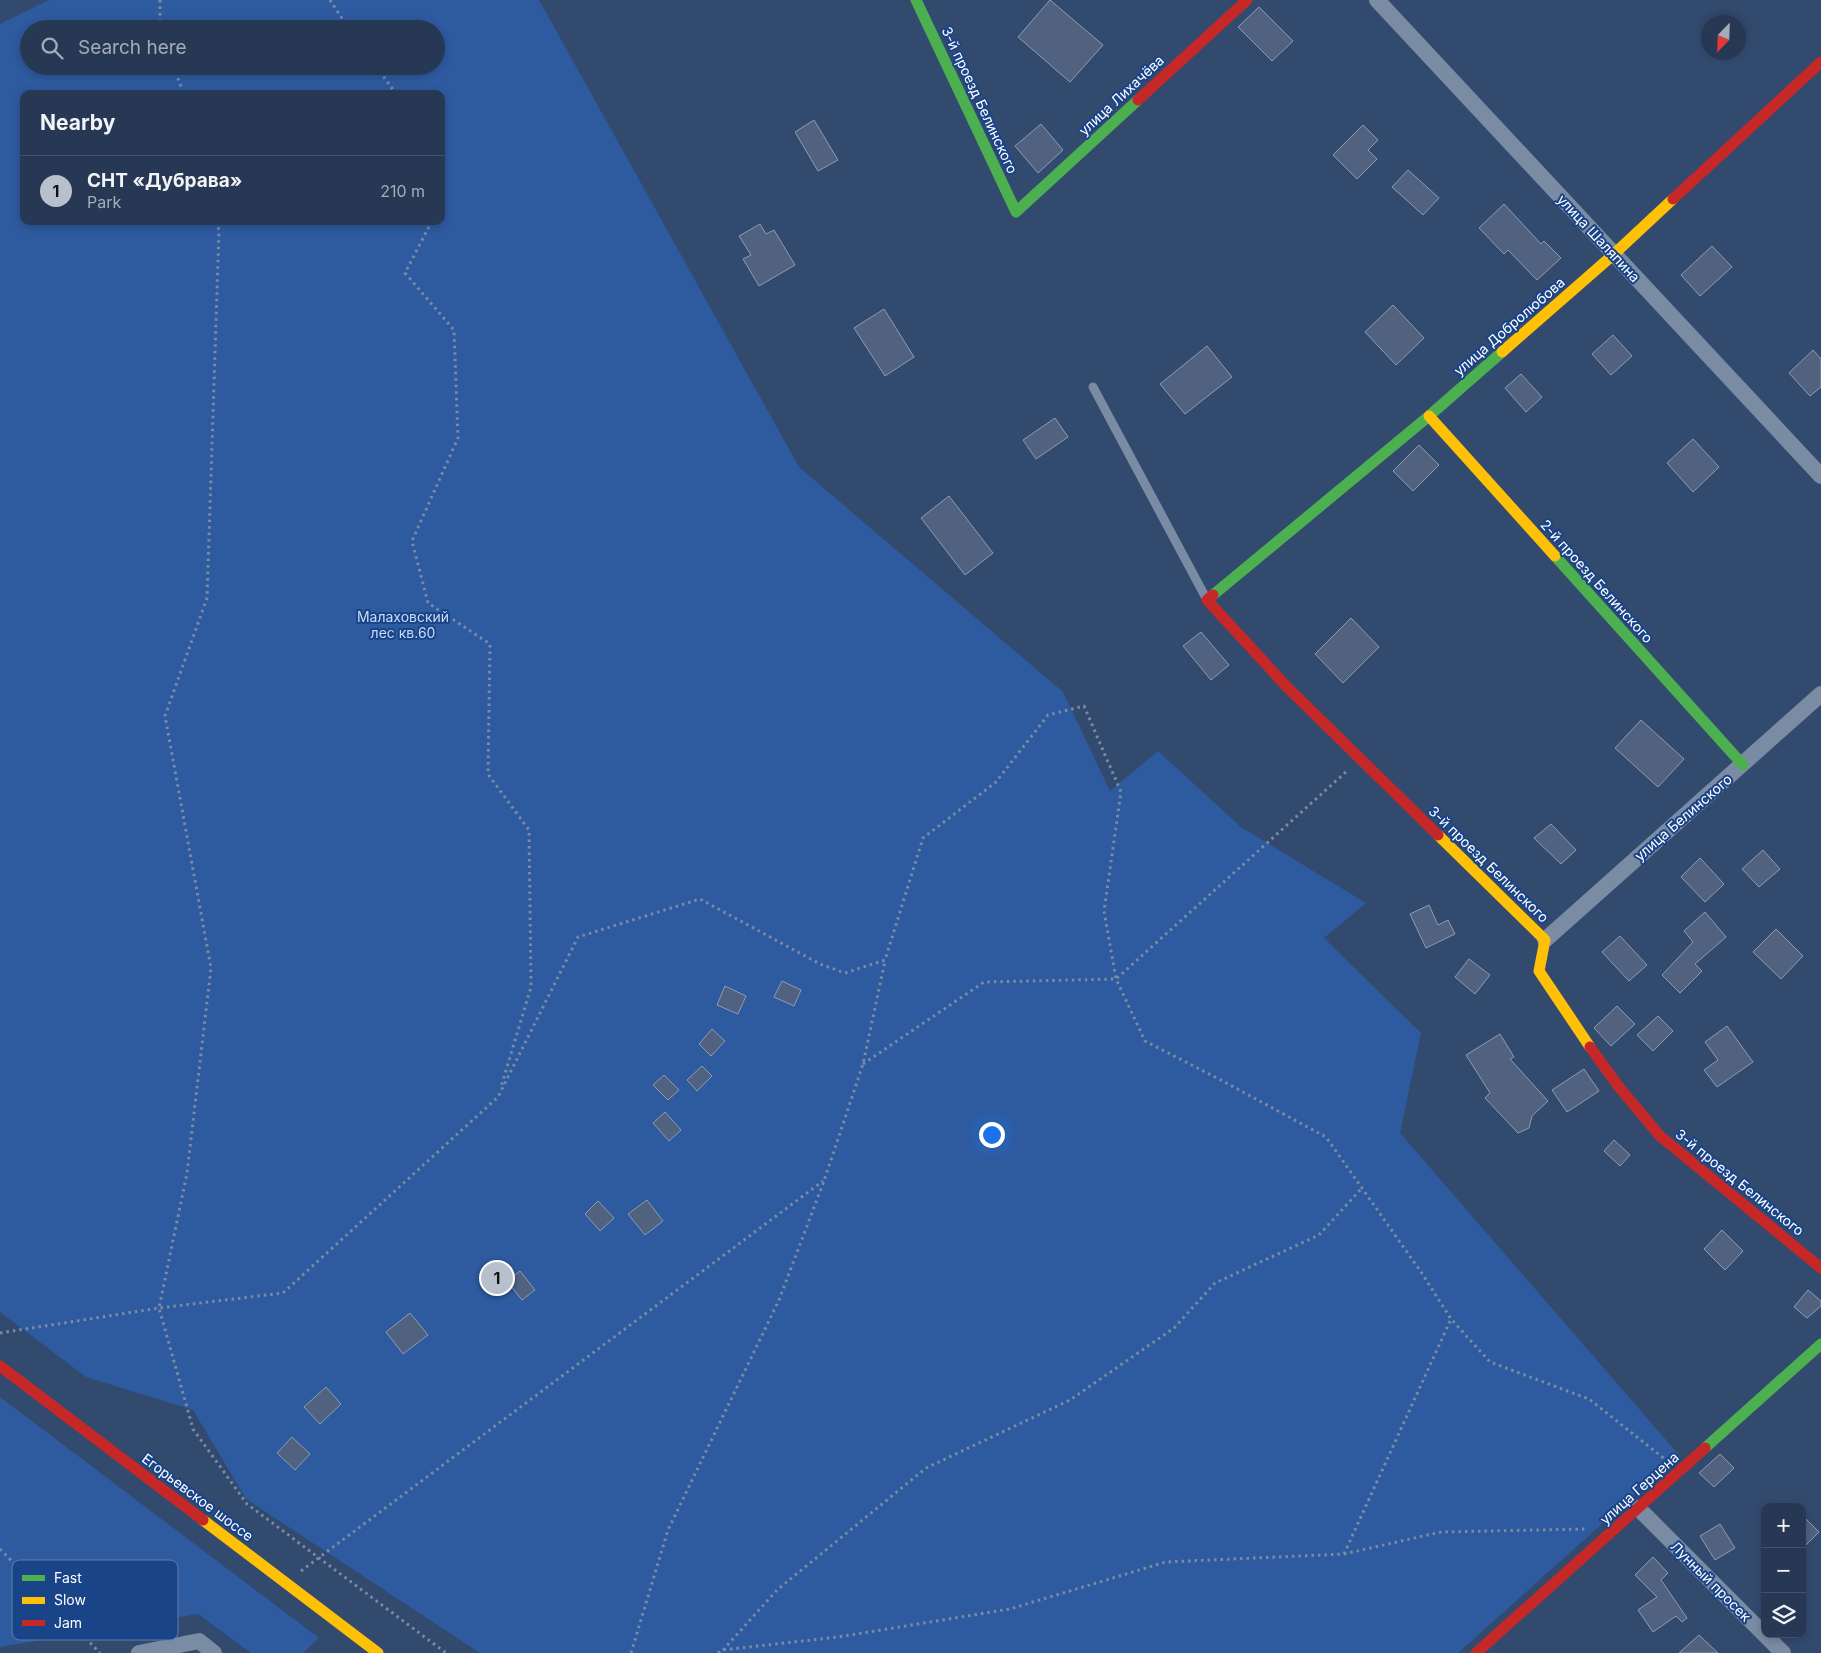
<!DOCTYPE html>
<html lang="en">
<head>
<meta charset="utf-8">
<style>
  :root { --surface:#263853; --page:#32435d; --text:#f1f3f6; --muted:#a4acb8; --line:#42526a; --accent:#b8c0cd }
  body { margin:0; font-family:Inter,sans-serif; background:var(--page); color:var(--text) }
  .controls { position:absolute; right:15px; bottom:15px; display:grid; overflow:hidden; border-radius:10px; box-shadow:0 2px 8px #0003 }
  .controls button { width:45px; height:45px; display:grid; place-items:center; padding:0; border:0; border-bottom:1px solid var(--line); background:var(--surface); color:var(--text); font:25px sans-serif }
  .compass { position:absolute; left:1701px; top:15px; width:45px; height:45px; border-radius:50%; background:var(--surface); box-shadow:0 2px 8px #0003; rotate:203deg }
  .you { position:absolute; left:991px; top:1134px; width:18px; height:18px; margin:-12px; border:4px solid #fff; border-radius:50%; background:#1a73e8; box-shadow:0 0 0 8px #1a73e833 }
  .badge { display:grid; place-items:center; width:32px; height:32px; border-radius:50%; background:var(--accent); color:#111; font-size:16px; font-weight:700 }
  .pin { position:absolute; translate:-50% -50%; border:2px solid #fff; box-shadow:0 1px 5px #0006 }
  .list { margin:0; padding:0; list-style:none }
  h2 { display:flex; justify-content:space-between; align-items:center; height:65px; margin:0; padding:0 20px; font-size:21px }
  h2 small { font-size:16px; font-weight:400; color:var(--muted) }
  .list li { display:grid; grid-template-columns:32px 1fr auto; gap:15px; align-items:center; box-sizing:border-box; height:70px; padding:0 20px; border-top:1px solid var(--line) }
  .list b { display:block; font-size:19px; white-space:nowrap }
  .list p { margin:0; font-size:16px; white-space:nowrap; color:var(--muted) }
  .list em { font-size:16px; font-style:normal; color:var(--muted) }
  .icon { flex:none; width:28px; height:28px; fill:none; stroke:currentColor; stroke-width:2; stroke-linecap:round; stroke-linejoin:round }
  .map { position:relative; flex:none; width:1821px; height:1653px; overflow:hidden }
  .search { position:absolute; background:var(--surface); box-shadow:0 2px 8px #0003; left:20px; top:20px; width:425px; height:55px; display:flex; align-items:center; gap:12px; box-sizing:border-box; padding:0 18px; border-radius:28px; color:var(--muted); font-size:19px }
  .panel { position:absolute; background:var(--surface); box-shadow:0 2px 8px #0003; left:20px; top:90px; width:425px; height:135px; border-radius:10px }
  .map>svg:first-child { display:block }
  .green { fill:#2e5a9f; fill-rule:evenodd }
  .building { fill:#506280; stroke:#8e9cb2 }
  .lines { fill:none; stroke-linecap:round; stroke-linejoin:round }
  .path { stroke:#7a8ba4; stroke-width:3; stroke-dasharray:2.5 4; stroke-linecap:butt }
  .lane { stroke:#7a8ba4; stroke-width:9 }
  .street { stroke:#7a8ba4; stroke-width:16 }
  .fast { stroke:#4caf50; stroke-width:11 }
  .slow { stroke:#ffc107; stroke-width:11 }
  .jam { stroke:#c62828; stroke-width:11 }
  .labels { text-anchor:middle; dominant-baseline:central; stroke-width:4; stroke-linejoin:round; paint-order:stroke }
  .street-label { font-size:14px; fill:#fff; stroke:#1a4488 }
  .park-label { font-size:14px; fill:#c8dcf9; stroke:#1a4488 }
  .key { fill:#1a4488; stroke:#5f7cac; stroke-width:1 }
  .key-label { font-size:14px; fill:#fff }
</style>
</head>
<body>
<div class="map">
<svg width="1821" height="1653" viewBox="0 0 1821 1653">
  <rect width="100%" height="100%" fill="#334a6f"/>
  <g class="green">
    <path d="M49,0H539L799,467L1063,692L1110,791L1158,751L1241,827L1366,903L1324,938L1421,1033L1400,1133L1679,1455L1458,1653H480L246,1499L193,1410L86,1377L0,1312V24ZM29,29H436V66H29ZM24,94H441V221H24Z"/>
    <polygon points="0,1397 319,1638 303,1653 251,1653 198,1614 0,1647"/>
  </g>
  <g class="building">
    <polygon points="1050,0 1103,45 1070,82 1018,37"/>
    <polygon points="1259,7 1293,41 1272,61 1238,27"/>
    <polygon points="814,120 838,160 818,171 795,132"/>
    <polygon points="1041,124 1063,150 1038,173 1015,146"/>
    <polygon points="1363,125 1378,140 1368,150 1377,159 1357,179 1333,155"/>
    <polygon points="1408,170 1439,198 1423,215 1392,187"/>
    <polygon points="1504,204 1541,244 1544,241 1561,258 1537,280 1508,250 1504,254 1479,228"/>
    <polygon points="760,224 766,234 774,230 795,265 759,286 743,259 751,255 739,236"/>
    <polygon points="1712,246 1732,267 1700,296 1681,275"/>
    <polygon points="1393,305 1424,338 1396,365 1365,332"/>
    <polygon points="884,309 914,357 885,376 854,328"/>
    <polygon points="1613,335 1632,356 1611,375 1592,354"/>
    <polygon points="1207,346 1232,377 1185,414 1160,384"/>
    <polygon points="1813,350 1821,359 1821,387 1810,396 1789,373"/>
    <polygon points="1521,374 1542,397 1526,412 1505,388"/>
    <polygon points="1055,418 1068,437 1036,459 1023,440"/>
    <polygon points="1693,439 1719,467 1693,492 1667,463"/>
    <polygon points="1419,445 1439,465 1413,491 1393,471"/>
    <polygon points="949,496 993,553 965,575 921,518"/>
    <polygon points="1351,618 1379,647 1343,683 1315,654"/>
    <polygon points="1201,632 1229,665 1211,680 1183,646"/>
    <polygon points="1641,720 1684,759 1658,787 1615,748"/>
    <polygon points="1551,824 1576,850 1561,864 1534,838"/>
    <polygon points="1763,850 1780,869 1759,887 1742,869"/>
    <polygon points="1700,858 1724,884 1705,902 1681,877"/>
    <polygon points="1429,905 1438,925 1448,920 1455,934 1426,948 1410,914"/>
    <polygon points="1705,912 1726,937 1695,964 1702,971 1680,993 1662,975 1693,942 1684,931"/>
    <polygon points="1776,929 1803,956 1781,979 1753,952"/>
    <polygon points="1620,936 1647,965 1629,981 1602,952"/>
    <polygon points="1469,959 1490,975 1475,994 1455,977"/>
    <polygon points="782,981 801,990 794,1006 774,997"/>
    <polygon points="725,986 746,996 738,1014 717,1005"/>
    <polygon points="1617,1006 1635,1024 1611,1046 1594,1028"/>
    <polygon points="1658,1016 1673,1031 1653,1051 1637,1035"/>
    <polygon points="1727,1026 1753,1062 1717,1087 1704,1070 1718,1060 1705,1042"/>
    <polygon points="712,1029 725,1041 711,1056 699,1044"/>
    <polygon points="1500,1034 1514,1057 1510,1059 1548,1101 1532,1116 1529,1128 1518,1133 1485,1098 1490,1093 1466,1055"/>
    <polygon points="702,1066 712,1076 697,1091 687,1080"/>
    <polygon points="1584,1069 1599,1091 1567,1112 1552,1090"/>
    <polygon points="664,1075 679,1090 668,1100 653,1085"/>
    <polygon points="665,1112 681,1130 669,1141 653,1123"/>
    <polygon points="1614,1140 1630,1155 1620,1166 1604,1151"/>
    <polygon points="647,1200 663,1221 645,1235 628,1214"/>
    <polygon points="598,1201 614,1218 600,1231 585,1214"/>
    <polygon points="1722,1230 1743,1251 1725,1270 1704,1249"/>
    <polygon points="520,1271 535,1290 522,1300 507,1281"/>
    <polygon points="1808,1290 1821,1301 1821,1306 1807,1318 1794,1307"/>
    <polygon points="410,1313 428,1335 403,1354 386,1332"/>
    <polygon points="326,1387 341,1404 320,1424 304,1407"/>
    <polygon points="292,1437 310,1454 295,1470 277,1453"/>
    <polygon points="1720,1454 1734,1468 1714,1487 1699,1473"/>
    <polygon points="1802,1515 1819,1532 1802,1549"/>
    <polygon points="1720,1524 1735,1548 1715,1560 1700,1536"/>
    <polygon points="1653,1557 1668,1573 1661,1580 1687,1618 1682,1622 1676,1616 1653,1632 1638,1610 1657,1597 1635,1575"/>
    <polygon points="1699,1635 1718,1653 1679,1653"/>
  </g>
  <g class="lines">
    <g class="path">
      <polyline points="160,0 160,29"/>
      <polyline points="330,0 349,29"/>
      <polyline points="173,66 184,94"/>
      <polyline points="376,66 396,94"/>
      <polyline points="441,198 441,204"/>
      <polyline points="217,221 219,231 207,598 165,716 211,968 187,1173 159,1308 193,1429 247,1504 446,1653"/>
      <polyline points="432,221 405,273 454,330 458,438 412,541 428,603 490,644 488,774 529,830 531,987 501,1087"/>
      <polyline points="863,1064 984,982 1116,979 1347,771"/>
      <polyline points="0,1333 159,1308 283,1293 498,1097 578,937 700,899 820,964 845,973 885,960 923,838 996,782 1048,715 1084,706 1121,792 1104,911 1116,979 1145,1041 1217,1078 1326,1137 1421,1272 1451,1319 1490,1362 1589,1399 1666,1460"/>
      <polyline points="0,1549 100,1653"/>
      <polyline points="1344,1554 1451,1319"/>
      <polyline points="301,1571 823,1181"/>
      <polyline points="723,1650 777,1590 926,1468 1070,1400 1174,1328 1215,1283 1319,1235 1362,1188"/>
      <polyline points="631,1653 668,1530 779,1300 824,1181 863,1064 885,961"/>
      <polyline points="718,1653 722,1650 838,1637 1010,1609 1166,1562 1344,1554 1441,1532 1585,1529"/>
    </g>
    <polyline class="lane" points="1093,387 1206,598"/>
    <g class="street">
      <polyline points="1377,0 1821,476"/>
      <polyline points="1545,940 1821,694"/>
      <polyline points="1638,1508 1783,1653"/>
      <polyline points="139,1653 199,1641 214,1653"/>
    </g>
    <g class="fast">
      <polyline points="916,0 1016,212 1138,100"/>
      <polyline points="1555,556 1743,765"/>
      <polyline points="1213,595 1429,416 1502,352"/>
      <polyline points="1705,1448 1821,1344"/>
    </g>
    <g class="slow">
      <polyline points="1502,352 1614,254 1673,199"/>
      <polyline points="1429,416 1555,556"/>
      <polyline points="1438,835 1545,940 1539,971 1590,1047"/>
      <polyline points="203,1520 378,1653"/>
    </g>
    <g class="jam">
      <polyline points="1138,100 1247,0"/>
      <polyline points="1673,199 1821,62"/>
      <polyline points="1213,595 1207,600 1287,687 1438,835"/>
      <polyline points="1590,1047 1619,1087 1660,1136 1821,1268"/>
      <polyline points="0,1366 203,1520"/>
      <polyline points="1476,1653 1705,1448"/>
    </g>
  </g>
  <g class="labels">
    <g class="street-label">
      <text transform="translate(1121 95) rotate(-43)">улица Лихачёва</text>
      <text transform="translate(980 100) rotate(65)">3-й проезд Белинского</text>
      <text transform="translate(1599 238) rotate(47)">улица Шаляпина</text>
      <text transform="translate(1509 326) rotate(-41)">улица Добролюбова</text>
      <text transform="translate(1597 581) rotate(48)">2-й проезд Белинского</text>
      <text transform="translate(1683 817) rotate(-41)">улица Белинского</text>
      <text transform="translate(1489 864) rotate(44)">3-й проезд Белинского</text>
      <text transform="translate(1740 1182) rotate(39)">3-й проезд Белинского</text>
      <text transform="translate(1639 1488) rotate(-42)">улица Герцена</text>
      <text transform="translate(198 1497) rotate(37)">Егорьевское шоссе</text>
      <text transform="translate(1711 1581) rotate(45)">Лунный просек</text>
    </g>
    <g class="park-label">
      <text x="403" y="616">Малаховский<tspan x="403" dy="16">лес кв.60</tspan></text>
    </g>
  </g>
  <rect x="12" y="1560" width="166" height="80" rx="8" class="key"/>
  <rect x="22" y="1575" width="23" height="6" fill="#4caf50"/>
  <rect x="22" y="1597" width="23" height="7" fill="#ffc107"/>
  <rect x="22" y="1620" width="23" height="6" fill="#c62828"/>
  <g class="key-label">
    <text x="54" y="1583">Fast</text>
    <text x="54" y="1605">Slow</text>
    <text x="54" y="1628">Jam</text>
  </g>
</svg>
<div class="controls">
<button>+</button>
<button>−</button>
<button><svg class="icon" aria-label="layers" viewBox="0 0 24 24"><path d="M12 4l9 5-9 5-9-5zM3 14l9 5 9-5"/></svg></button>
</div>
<svg class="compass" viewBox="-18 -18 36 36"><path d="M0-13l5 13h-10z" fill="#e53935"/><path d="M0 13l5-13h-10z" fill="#a4acb8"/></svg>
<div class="you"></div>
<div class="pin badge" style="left:497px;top:1278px">1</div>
<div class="search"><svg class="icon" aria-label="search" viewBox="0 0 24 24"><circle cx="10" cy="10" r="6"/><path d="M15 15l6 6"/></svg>Search here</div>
<section class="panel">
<h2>Nearby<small></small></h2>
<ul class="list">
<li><span class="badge">1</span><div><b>СНТ «Дубрава»</b><p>Park</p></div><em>210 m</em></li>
</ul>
</section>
</div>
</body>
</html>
